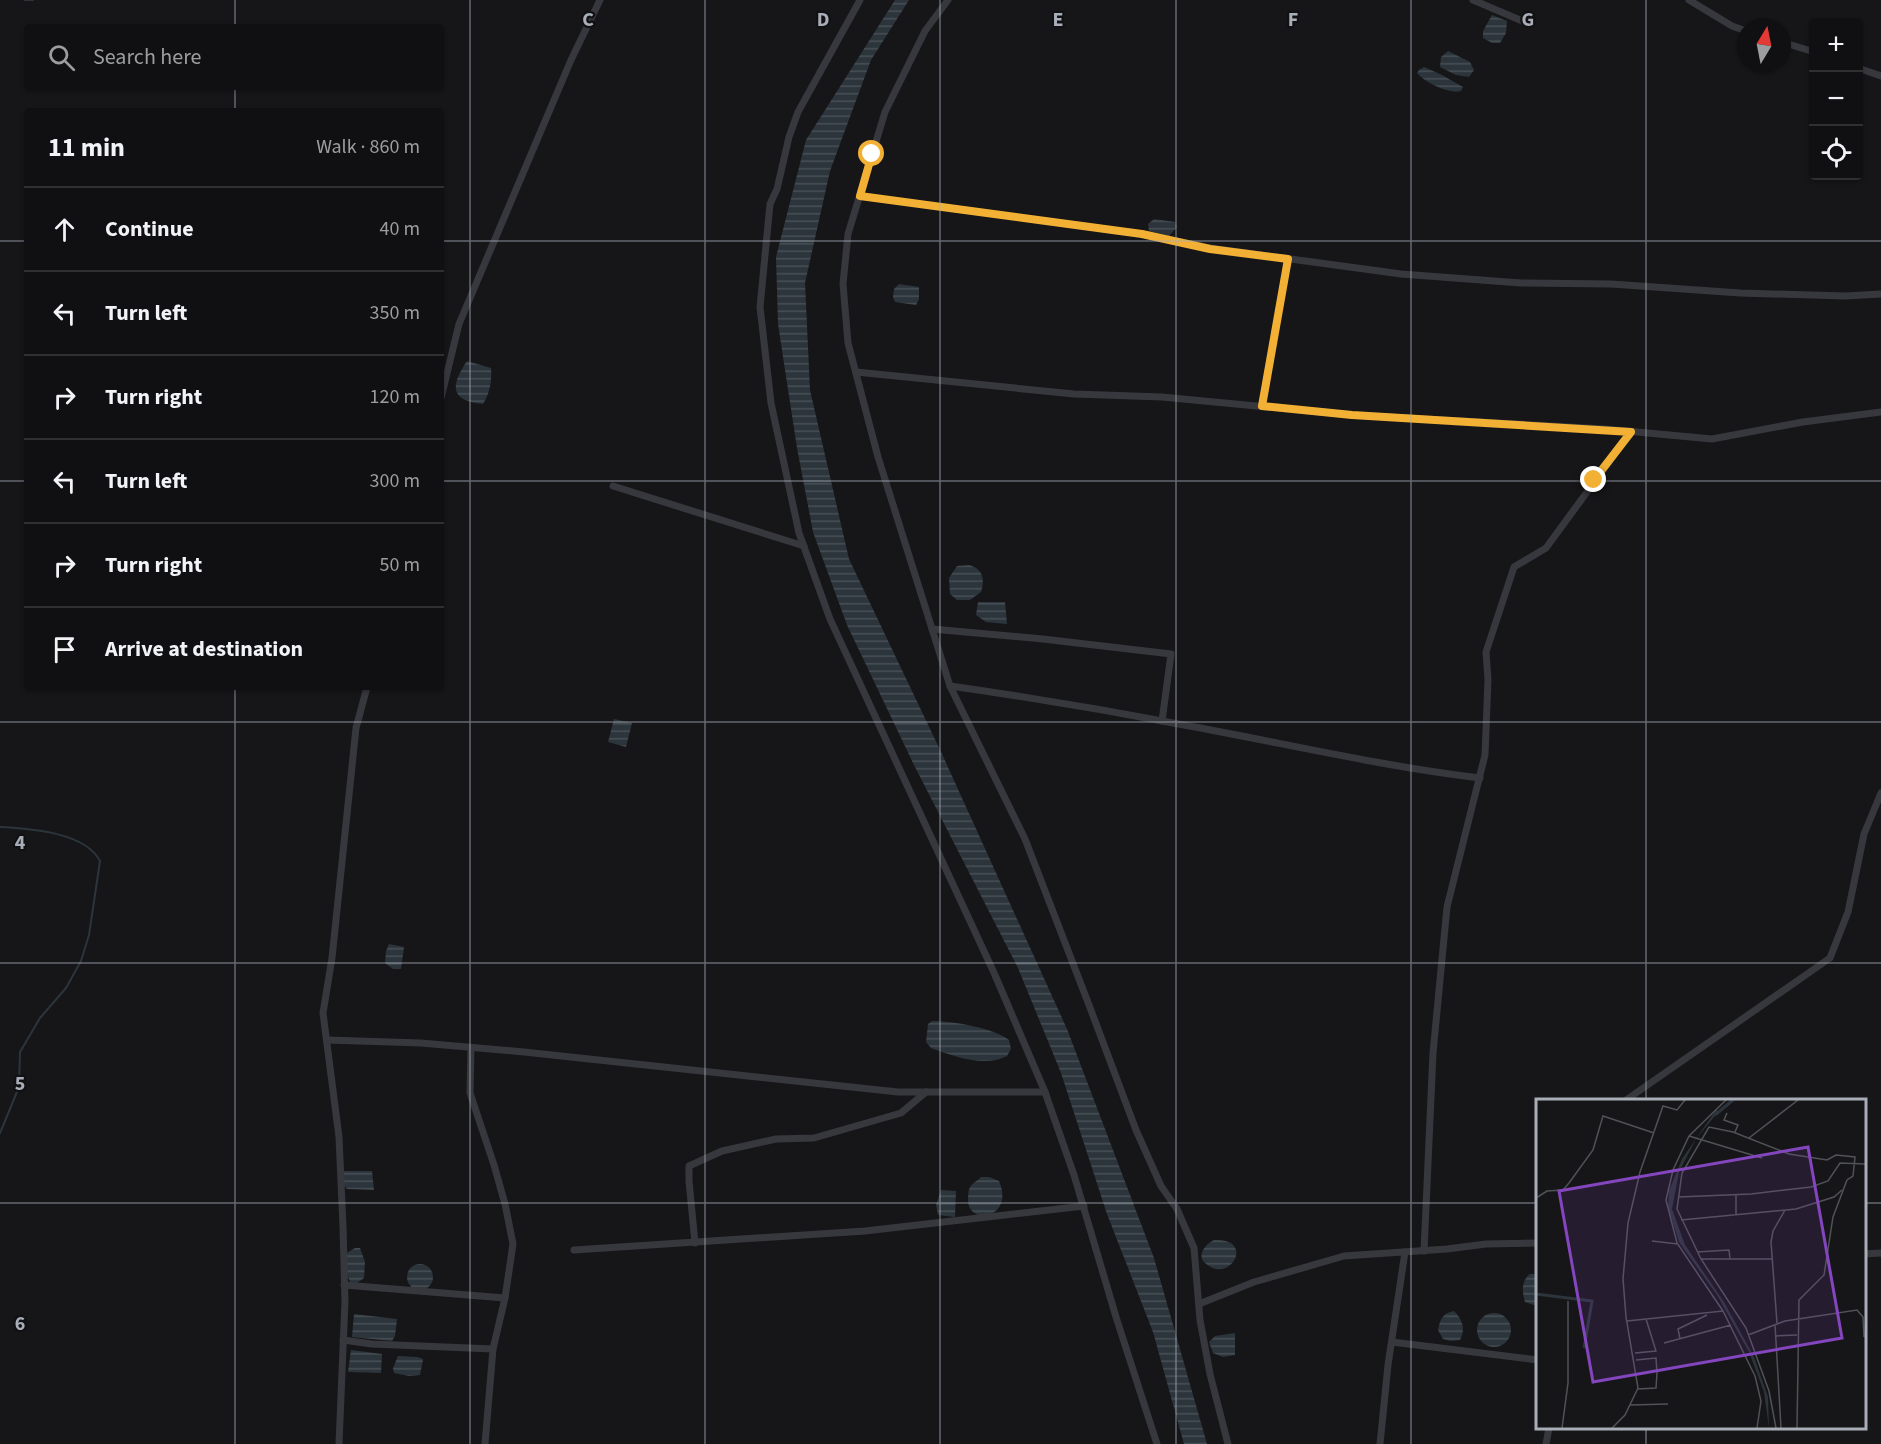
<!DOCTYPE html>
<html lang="en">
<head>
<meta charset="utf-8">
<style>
  :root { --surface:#101012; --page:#19191b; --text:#f1f3f6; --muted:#9c9d9f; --line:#303032 }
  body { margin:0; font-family:"Source Sans 3",sans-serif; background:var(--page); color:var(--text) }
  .controls { position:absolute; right:18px; top:18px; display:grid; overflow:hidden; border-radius:6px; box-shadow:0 2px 4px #0004 }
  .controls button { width:54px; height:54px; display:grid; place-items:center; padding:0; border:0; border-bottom:2px solid var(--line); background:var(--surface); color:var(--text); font:30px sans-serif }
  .compass { position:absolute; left:1737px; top:18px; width:54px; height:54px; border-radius:50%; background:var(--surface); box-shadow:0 2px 4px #0004; rotate:10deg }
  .stop { position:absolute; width:18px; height:18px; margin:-14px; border:4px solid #f2b134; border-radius:50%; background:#fff }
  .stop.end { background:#f2b134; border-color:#fff; box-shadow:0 2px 6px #0008 }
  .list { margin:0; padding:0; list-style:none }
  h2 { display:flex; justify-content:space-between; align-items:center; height:78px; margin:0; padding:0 24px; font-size:26px }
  h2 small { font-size:20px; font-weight:400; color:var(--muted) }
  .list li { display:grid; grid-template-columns:39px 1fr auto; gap:18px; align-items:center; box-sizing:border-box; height:84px; padding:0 24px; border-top:2px solid var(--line) }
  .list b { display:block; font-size:22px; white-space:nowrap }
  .list em { font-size:20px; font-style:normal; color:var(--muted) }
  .icon { flex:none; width:33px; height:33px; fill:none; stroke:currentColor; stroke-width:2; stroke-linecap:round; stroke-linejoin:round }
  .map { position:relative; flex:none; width:1881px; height:1444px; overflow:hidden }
  .search { position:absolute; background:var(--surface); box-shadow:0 2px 4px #0004; left:24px; top:24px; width:420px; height:66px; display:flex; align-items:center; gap:15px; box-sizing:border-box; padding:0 21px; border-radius:6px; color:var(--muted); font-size:22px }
  .panel { position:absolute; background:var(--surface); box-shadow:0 2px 4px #0004; left:24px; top:108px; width:420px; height:582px; border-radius:6px }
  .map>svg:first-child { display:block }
  .water { fill:url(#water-rules) }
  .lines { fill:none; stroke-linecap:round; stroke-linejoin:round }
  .stream { stroke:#2c353c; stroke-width:2 }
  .minor { stroke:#37383d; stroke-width:7 }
  .route { stroke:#f2b134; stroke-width:8 }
  .grid { fill:none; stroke:#a8adb8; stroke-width:1.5; stroke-opacity:0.55 }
  .inset-river { fill:none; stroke:#2c353c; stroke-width:3 }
  .inset-road { fill:none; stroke:#505258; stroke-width:1.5 }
  .view { fill:#8446be; fill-opacity:0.15; stroke:#8446be; stroke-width:3 }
  .inset-edge { fill:none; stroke:#a8adb8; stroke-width:3 }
  .grid-label { font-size:20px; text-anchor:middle; font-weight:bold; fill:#a8adb8; stroke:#111113; stroke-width:4.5; stroke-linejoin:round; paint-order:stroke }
</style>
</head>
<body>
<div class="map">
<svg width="1881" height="1444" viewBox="0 0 1881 1444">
  <defs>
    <pattern id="water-rules" width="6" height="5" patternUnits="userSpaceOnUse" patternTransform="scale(1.5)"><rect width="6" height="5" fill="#2c353c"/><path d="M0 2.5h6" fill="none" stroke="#485056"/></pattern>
  </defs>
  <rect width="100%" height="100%" fill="#161618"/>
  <g class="water">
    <polygon points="895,0 909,0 871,60 830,171 805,283 810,390 849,559 942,754 1067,1029 1154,1258 1207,1444 1184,1444 1153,1332 1107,1214 1061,1073 1018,968 914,765 847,625 813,532 797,448 778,324 776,257 806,140"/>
    <polygon points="1492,15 1507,21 1506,33 1500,43 1492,43 1483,38 1483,31"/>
    <polygon points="1448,51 1470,62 1474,70 1469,77 1456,75 1440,67 1441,57"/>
    <path d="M1424,67L1442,75L1463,87L1461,91C1448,94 1426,83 1417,73L1419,70Z"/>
    <polygon points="1154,219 1175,222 1177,227 1169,236 1149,231 1148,224"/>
    <polygon points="899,284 919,287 919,299 916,305 895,302 893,297 894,289"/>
    <path d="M467,361L491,368C492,380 490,393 483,404C450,401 450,386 467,361Z"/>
    <path d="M969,565C983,569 985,579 981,592L970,600H957L950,594L949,578L957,566Z"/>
    <polygon points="978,602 1005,602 1007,624 986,622 976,615"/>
    <polygon points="614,719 632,723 626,747 608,742"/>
    <polygon points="389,944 404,947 401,969 393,969 385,963 386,951"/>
    <path d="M932,1021C952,1021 994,1028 1009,1040L1011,1049L1007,1056C984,1068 953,1056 931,1048L926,1042L928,1024Z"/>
    <polygon points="343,1171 372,1171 374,1190 347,1189 341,1182"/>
    <path d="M981,1177H989L999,1181C1015,1217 970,1227 968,1201C968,1197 968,1191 970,1187C972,1184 978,1180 981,1177Z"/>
    <polygon points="941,1190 956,1191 955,1217 938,1215 936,1205"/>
    <path d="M1214,1240C1257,1238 1229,1286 1205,1263C1196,1255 1206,1244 1214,1240Z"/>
    <polygon points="355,1248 360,1248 365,1262 364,1278 357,1283 350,1282 347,1274 345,1254"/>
    <circle cx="420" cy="1277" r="13"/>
    <path d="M1530,1274H1537V1306L1525,1302C1522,1292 1521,1281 1530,1274Z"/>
    <path d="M1454,1311C1462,1319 1466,1329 1460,1340L1451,1341L1443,1339L1438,1330C1440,1319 1443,1313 1454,1311Z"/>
    <circle cx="1494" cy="1330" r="17"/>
    <polygon points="354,1314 397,1319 395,1336 392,1341 352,1337"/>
    <polygon points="1235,1333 1235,1355 1223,1357 1213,1353 1209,1342 1215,1336"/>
    <polygon points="351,1350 382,1354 381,1373 348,1372"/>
    <polygon points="398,1356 417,1357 423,1359 420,1375 409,1376 394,1373 393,1368"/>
  </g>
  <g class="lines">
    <g class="stream">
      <polyline points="25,0 33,0"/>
      <path d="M0,827C31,829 85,832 100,861L89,935L81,961L66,988L40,1018L20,1052L19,1087L0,1133"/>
    </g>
    <g class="minor">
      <polyline points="860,0 798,112 789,137 777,189 770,204 760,307 771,403 799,533 830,619 995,975 1045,1092"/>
      <polyline points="948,0 925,31 885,112 848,234 843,284 848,343 878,457 950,686 1025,839 1089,1005 1136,1130 1161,1186 1177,1209 1194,1248 1200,1320 1210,1374 1228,1444"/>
      <polyline points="1473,0 1527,23"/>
      <polyline points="1689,0 1732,26 1746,31"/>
      <polyline points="1782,42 1814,52"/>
      <polyline points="1858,68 1881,76"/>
      <polyline points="860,196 1142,234 1210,248 1401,274 1521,283 1611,284 1740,293 1846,296 1881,294"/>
      <polyline points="856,372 1074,394 1162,397 1352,415 1605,429 1712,439 1803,422 1881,412"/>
      <polyline points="441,398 459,324 571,60 600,0"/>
      <polyline points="1262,406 1288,259"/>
      <polyline points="613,486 804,546"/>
      <polyline points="932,629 1043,639 1171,654 1162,721"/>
      <path d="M950,686C1028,697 1106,710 1184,725C1283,743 1380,766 1480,778"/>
      <polyline points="327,1040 421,1043 524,1052 898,1092 1045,1092 1074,1175 1116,1317 1157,1444"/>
      <polyline points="1626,1100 1830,958 1848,912 1864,834 1881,793"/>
      <polyline points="695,1243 689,1181 689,1166 722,1151 776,1139 814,1138 901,1113 926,1092"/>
      <polyline points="574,1250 865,1231 1084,1206"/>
      <polyline points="1424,1251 1433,1053 1447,907 1485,755 1488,680 1486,652 1514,567 1546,548 1631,432"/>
      <polyline points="1864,1254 1881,1253"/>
      <polyline points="344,1285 505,1298 513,1244 505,1204 494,1165 470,1093 471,1048"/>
      <polyline points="1199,1304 1254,1282 1344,1256 1447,1249 1486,1244 1538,1243"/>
      <polyline points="343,1340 372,1344 493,1349 485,1444"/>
      <polyline points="1392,1342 1538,1360"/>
      <polyline points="493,1349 505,1298"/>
      <polyline points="339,1444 345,1301 343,1227 339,1137 323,1013 332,958 356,728 367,687"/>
      <polyline points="1380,1444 1388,1365 1405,1252"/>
      <polyline points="1546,1444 1549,1428"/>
    </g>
  </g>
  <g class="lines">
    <polyline class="route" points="872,154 860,196 1142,234 1210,249 1288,259 1262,406 1352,415 1631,432 1594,480"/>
  </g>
  <path class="grid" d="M235,0V27M470,0V1444M705,0V1444M940,0V1444M1176,0V1444M1411,0V1444M1646,0V1100M235,87V111M0,241H27M441,241H1881M0,481H27M441,481H1881M235,687V1444M0,722H1881M0,963H1881M0,1203H1538M1864,1203H1881M1646,1428V1444"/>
  <g transform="translate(1536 1099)">
    <rect width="330" height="330" fill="#161618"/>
    <path d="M180,11L182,13L160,40L143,73L136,110L149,146L188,203L218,258L232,298L233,329L228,293L213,253L181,196L143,143L132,108L133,92L146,60Z" fill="#2c353c"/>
    <path class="inset-river" d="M179,16L197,1M0,195L56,202L48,249"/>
    <path class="inset-road" d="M191,14L188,21L202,26L199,33M153,37L226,59M213,39L262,1M200,96V116M142,98L215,95L275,88L292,82L304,64L330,65M0,99L11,92L27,91L33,84L57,51L67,17L118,34M145,121L260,110L298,98L306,91M116,142L142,145M161,153L193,151L194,160M165,160H237M187,212L141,144L130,101L137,71L153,37L190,1M91,222L187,212L219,277L225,302L221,329M241,224L235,143L237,132L249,111M239,225L245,329M212,236L249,222L321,211L327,218L328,238M239,237L261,236M144,240L142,230L171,216M128,244L195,226M99,254L120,252L110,220M100,261L120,259L121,274L120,289L102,290M94,306L132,305M26,329L32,284V202M76,329L89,316L102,289L90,218L87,180L92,124L104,73L127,7L141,11L149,1M240,329L233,292L210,229L165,160L141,110L146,74L173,28L197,33L253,55L291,61L300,56L319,58L317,77L311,81L297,118L288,176L263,201L261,329"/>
    <path class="view" d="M272,48L306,239L57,283L23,92Z"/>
    <rect width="330" height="330" class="inset-edge"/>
  </g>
  <g class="grid-label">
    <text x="588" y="26">C</text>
    <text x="823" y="26">D</text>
    <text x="1058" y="26">E</text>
    <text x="1293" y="26">F</text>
    <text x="1528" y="26">G</text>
    <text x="20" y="849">4</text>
    <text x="20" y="1090">5</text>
    <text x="20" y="1330">6</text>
  </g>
</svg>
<div class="controls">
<button>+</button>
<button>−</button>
<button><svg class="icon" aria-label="locate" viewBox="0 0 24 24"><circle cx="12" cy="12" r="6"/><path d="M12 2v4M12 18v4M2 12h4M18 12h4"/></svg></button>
</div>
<svg class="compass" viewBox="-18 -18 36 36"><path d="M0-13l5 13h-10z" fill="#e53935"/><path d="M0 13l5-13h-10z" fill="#9c9d9f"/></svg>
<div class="stop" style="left:872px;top:154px"></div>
<div class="stop end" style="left:1594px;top:480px"></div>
<div class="search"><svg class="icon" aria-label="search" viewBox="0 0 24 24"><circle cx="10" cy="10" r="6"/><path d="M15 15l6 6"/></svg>Search here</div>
<section class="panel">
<h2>11 min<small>Walk · 860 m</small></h2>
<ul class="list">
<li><svg class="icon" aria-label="ahead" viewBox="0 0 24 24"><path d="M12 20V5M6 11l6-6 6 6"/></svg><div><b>Continue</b></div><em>40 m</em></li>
<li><svg class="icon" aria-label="left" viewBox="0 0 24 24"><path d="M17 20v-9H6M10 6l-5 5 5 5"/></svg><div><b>Turn left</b></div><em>350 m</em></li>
<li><svg class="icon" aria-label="right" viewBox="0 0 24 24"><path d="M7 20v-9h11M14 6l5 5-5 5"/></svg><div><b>Turn right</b></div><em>120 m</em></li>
<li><svg class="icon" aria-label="left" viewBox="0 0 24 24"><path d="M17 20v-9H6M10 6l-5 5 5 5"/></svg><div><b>Turn left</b></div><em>300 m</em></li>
<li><svg class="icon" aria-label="right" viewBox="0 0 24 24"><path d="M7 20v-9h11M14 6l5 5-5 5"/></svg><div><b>Turn right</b></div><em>50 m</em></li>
<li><svg class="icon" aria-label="arrive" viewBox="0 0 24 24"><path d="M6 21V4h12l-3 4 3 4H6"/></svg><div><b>Arrive at destination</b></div></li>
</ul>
</section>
</div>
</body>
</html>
